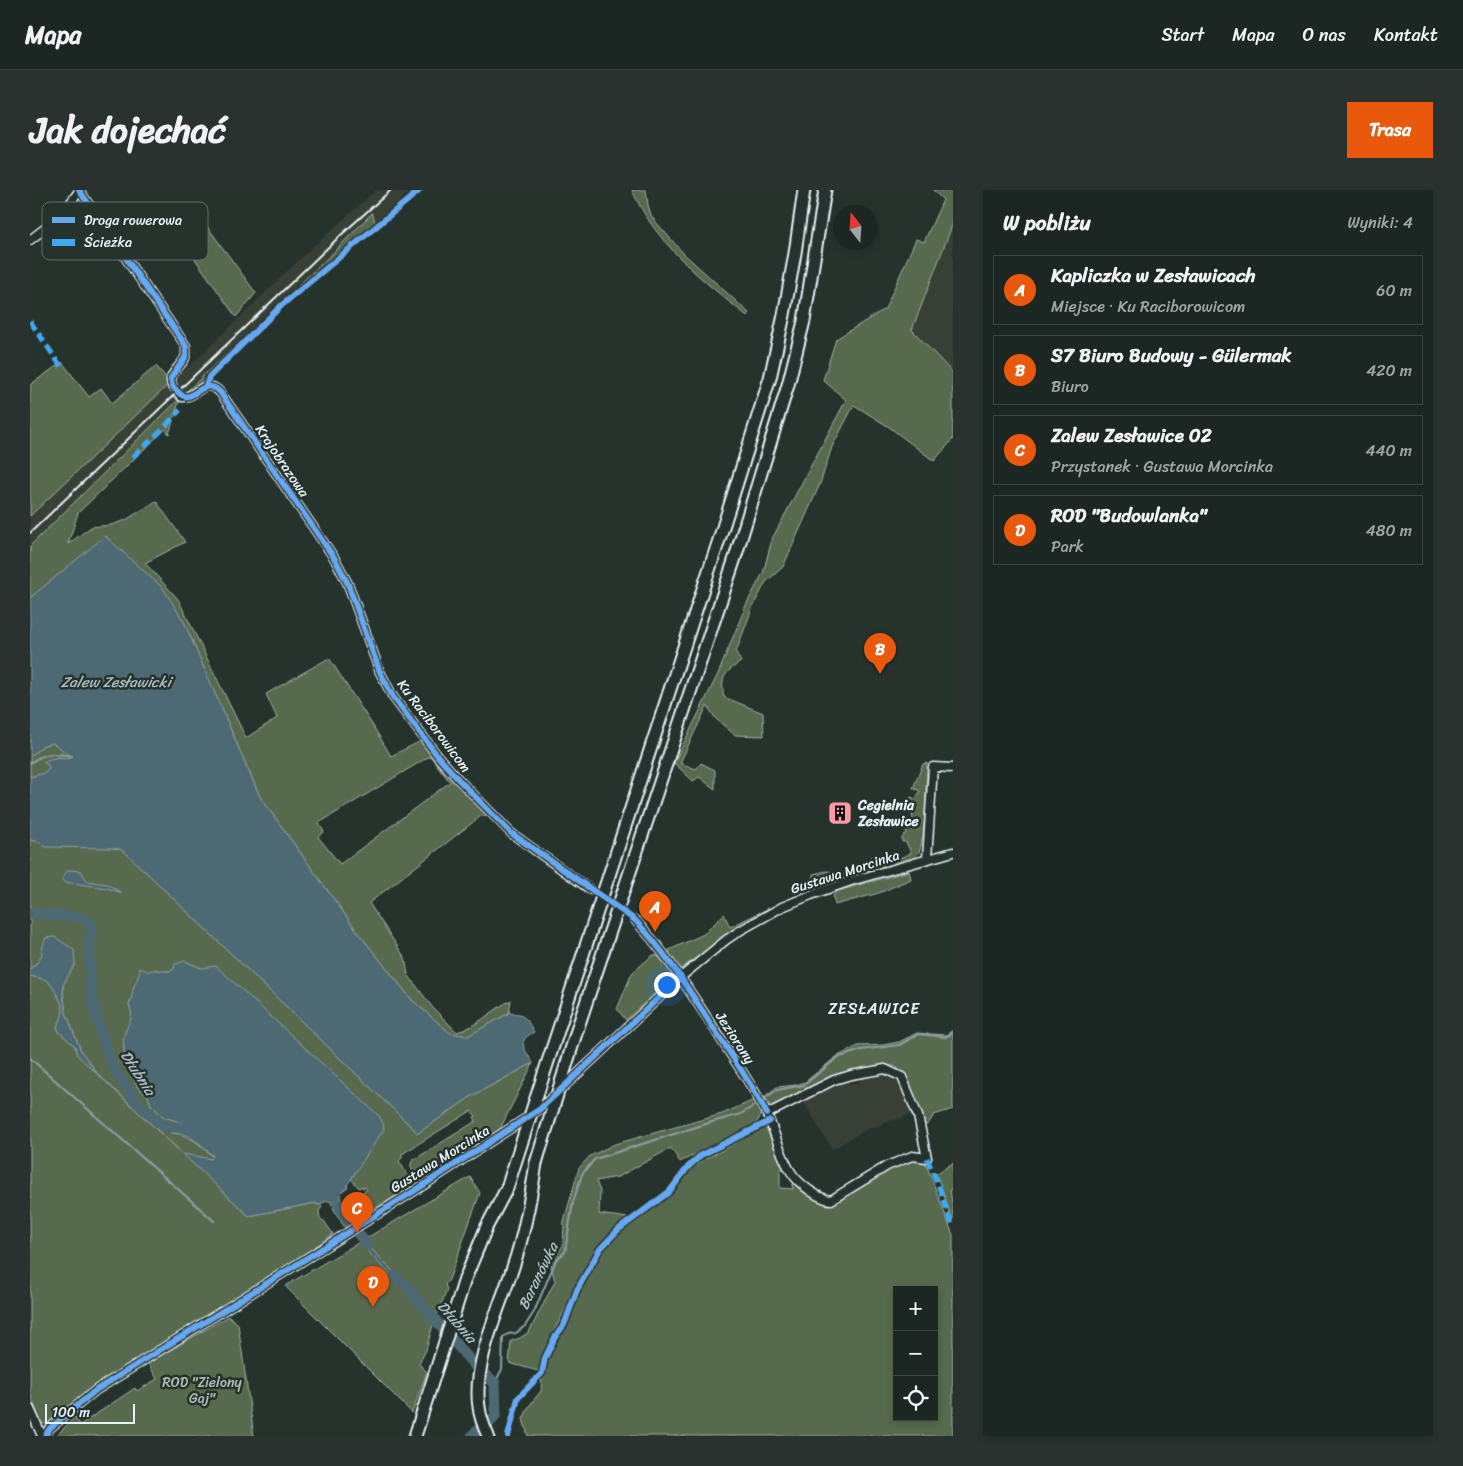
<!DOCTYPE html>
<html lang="pl">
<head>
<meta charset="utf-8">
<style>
  :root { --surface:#1c2622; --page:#29322f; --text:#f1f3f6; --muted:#a0a5a5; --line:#3a4340; --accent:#ea580c }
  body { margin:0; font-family:Sriracha,sans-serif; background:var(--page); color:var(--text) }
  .controls { position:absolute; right:15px; bottom:15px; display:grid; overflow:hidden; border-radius:0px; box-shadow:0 2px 8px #0003 }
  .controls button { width:45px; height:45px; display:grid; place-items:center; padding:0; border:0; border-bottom:1px solid var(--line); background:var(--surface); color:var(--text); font:25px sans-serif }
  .compass { position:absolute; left:803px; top:15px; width:45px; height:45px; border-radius:50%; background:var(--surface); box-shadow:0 2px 8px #0003; rotate:343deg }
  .scale { position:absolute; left:15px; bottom:12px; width:90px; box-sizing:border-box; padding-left:5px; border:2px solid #e8f1f8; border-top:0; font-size:14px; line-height:18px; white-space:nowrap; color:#e8f1f8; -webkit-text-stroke:4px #26332d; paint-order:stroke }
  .you { position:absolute; left:636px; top:794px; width:18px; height:18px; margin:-12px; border:4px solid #fff; border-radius:50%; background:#1a73e8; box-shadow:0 0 0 8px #1a73e833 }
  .badge { display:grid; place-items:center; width:32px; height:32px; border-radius:50%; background:var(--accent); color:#fff; font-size:16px; font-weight:700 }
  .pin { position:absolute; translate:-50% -41px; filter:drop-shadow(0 1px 2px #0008) }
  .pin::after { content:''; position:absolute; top:26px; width:18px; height:15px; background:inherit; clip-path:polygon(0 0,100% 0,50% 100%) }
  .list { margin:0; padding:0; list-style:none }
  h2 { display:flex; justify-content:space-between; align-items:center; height:65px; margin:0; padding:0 20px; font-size:21px }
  h2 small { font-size:16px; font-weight:400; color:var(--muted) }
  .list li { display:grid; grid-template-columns:32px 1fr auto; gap:15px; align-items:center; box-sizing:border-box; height:70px; margin:0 10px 10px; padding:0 10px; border:1px solid var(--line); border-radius:0px }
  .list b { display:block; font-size:19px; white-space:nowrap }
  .list p { margin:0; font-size:16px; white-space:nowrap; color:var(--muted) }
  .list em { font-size:16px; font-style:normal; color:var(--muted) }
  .icon { flex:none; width:28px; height:28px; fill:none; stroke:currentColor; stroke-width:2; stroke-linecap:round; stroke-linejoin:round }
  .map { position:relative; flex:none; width:923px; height:1246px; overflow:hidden; border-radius:0px }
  header { display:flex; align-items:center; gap:30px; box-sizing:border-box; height:70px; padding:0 25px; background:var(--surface); border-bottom:1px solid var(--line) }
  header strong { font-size:24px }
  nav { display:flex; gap:28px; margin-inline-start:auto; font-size:18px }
  .intro { display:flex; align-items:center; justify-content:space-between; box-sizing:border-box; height:120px; padding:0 30px }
  h1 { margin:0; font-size:35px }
  .button { padding:12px 22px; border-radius:0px; background:var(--accent); color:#fff; font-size:18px; font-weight:700 }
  main { display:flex; gap:30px; padding:0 30px }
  aside { flex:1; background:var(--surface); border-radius:0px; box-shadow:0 2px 8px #0003 }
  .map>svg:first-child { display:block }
  .built { fill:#384036 }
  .green { fill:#596b4e; stroke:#a0aea3; fill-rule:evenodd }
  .water { fill:#4e6973; stroke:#8c9fa8 }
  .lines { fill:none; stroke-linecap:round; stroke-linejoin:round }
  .stream { stroke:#8c9fa8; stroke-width:2 }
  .river { stroke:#4e6973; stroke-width:11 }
  .minor-tunnel { stroke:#43504b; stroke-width:8; stroke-dasharray:8 4; stroke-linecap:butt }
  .minor-casing { stroke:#e8f1f8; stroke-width:11 }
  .highway-casing { stroke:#e8f1f8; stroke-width:15 }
  .minor { stroke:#26332d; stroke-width:8 }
  .highway { stroke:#26332d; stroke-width:11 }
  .rail { stroke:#e8f1f8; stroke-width:2 }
  .highway-bridge-casing { stroke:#e8f1f8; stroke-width:15; stroke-linecap:butt }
  .highway-bridge { stroke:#26332d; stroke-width:11 }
  .quiet { stroke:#3fa9f5; stroke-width:5; stroke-dasharray:10 5; stroke-linecap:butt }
  .cycleway-casing { stroke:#26332d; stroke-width:9 }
  .cycleway { stroke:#66a8f1; stroke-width:6 }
  .labels { text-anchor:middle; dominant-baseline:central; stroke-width:5; stroke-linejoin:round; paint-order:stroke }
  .street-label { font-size:14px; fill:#e8f1f8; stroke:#26332d }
  .poi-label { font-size:14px; font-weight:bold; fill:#e8f1f8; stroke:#26332d; text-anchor:start }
  .park-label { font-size:14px; fill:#afbbb4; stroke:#26332d }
  .water-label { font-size:15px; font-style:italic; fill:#aabbc3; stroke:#26332d }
  .quarter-label { font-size:16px; letter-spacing:1px; fill:#e8f1f8; stroke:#26332d }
  .key { fill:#26332d; stroke:#606c6a; stroke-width:1 }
  .key-label { font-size:14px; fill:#e8f1f8 }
</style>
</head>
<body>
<header>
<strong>Mapa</strong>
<nav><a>Start</a><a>Mapa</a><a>O nas</a><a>Kontakt</a></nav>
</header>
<div class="intro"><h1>Jak dojechać</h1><a class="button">Trasa</a></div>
<main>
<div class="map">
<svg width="923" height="1246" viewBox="0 0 923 1246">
  <rect width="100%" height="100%" fill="#26332d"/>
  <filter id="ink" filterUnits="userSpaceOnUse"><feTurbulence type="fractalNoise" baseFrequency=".02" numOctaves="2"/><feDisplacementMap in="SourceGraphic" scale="10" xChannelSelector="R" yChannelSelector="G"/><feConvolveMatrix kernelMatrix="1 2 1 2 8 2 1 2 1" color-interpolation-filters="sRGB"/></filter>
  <g filter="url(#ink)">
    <g class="built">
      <polygon points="346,0 385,0 304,67 240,122 164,194 0,356 0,326 103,227 169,167 273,66"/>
      <polygon points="923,33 923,183 882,140"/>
      <polygon points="854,884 873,896 875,904 875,907 885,923 837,939 802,959 771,908 814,889 821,895 827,893 832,888"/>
    </g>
    <g class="green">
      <path d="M602,0H616L618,15L621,25L625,31L653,63L719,123L717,126C673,91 625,53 602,0Z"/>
      <path d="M903,0H923V33L882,140L923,183V249L904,271L859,237L824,215L802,257L790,294L753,377L736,392L723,416L706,462L711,472C695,482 690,487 694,507L733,523L734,546L705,545L686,529L677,516L650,573L666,579L671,573L685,580V599L669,587L663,591L644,573L688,484L716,415L733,383L742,349L816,210L793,190L806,149L855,119L886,49L894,52L913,10Z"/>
      <path d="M342,23L347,37L265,105L180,189L176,188C170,195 163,203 154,204L305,61Z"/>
      <polygon points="176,35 226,103 206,127 153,52"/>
      <polygon points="32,172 59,207 71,198 82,213 126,176 135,186 137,196 0,326 0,195"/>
      <path d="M150,208L139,244L135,239L48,323L38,354L61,337L81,335L96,330L126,311L155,352L115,373L148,409L216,548L247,528L236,504L299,468L343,536L361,566L393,550L462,627L451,626L339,713L375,768L378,785L403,818L427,842C447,837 463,819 481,810L479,823L438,846L420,843L382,810L329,744L230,607L154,432L76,346L0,408V356ZM400,566L420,592L310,674L288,647L294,642L289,633Z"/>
      <polygon points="23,553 42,566 40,568 27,567 18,575 19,579 15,583 0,587 0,566 14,555"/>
      <path d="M897,573C896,590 896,652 888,664C883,671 874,672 867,674L864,673L865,670L881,663L876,652H872V648C885,631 885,632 878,611L881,607L886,609L890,601L883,598L893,574Z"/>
      <path d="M0,650L82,658L90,659L96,663L388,943L442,906L503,873L469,941L391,992L389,991C385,985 378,978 382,971L446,931L444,927L446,926L441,921L372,964V968L369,971L383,993V996L340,1021L329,1006L337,999L335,997L333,998L332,996L329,998L321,989L326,981L171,778L155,771C150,774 144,781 138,781C134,782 131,780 126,780C121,780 112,785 108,789C103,797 103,807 99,815C107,831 96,834 94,847C92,855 96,863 94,871L103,877V885L108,898L117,904L121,915L134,927L154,932L151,935L136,934L142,943C159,944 171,955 183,967L181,969L154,965L219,1026L285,1013L288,1015L290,1014L292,1017L289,1021L290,1029L294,1031L303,1044L290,1054L289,1056L194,1117L73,1191L44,1213L18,1235L15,1233L10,1235L6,1227L8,1226L0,1202V786C5,787 12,788 16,790C22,794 24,800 28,806C34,817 35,825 27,836L29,842L45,856L47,865L65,880L51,861L36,823L33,804V795L45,774L13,760L10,769L0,779Z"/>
      <polygon points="854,666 853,678 788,698 783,693 783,684 797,681 813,684 828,679 839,673 841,667"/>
      <polygon points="879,681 881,689 849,703 805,715 803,706 807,701"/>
      <polygon points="739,718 701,742 651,779 640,769 639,760 674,744 694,724 700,737"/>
      <polygon points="623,765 628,766 642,782 640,789 596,830 587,819 602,783"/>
      <path d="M923,840V919L904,925L898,934L893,936L874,886L865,876C820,874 783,897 745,917L741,918L735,906L747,897L766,895L775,892L806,867L828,856L853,855L869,852L887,843L916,845Z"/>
      <polygon points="724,910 732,924 725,935 688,956 668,963 650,972 641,958 588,987 566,991 570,1001 569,1024 598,1028 569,1055 553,1083 514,1162 508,1181 479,1173 481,1151 490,1148 499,1142 525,1091 519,1069 533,1056 534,1031 549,978 560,966 585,954 692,924"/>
      <path d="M735,936L755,979L750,980V998L763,999L762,995L767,993L794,1012L857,977L888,967L896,974L923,1045V1246H498L493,1229L499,1216L511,1201L512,1183L523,1158L537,1135L548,1103L573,1060L585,1046L642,1001L659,980L678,967L691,961ZM867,1100H904V1227H867Z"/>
      <polygon points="923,973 923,994 920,1000 923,1017 923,1033 913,1002 906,984"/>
      <polygon points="440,987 450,1003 419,1090 415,1094 417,1100 403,1135 396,1160 389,1174 397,1182 382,1223 255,1096"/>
      <polygon points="199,1126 208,1134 224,1246 26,1246 45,1227 50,1235 105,1198 107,1201 127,1189 118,1173"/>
    </g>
    <g class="water">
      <path d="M75,346L134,399L154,432L230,607L329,744L382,810L420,843L438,846L479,823L490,824L497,830L504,842L496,847L493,852L494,858L503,873L442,906L388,943L96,663L90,659L82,658L15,657L10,652L0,650V587L15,583L19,579L18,575L13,572C22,567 30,567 40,568L41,566L23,553L14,555L0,566V408Z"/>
      <polygon points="38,680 51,681 57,691 77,694 92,703 77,698 35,692 32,688"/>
      <path d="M25,747L44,760L45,774L33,795V804L36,823L51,861L67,883L153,964L181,969L183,966L174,957L159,946L151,943H142L131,937L136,934L151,935L153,933L134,927L121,915L117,904L108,898L103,885V877L100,874L94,872C96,863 92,855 94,847C96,834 106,830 99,815C102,810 102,805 103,799C106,790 109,789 110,778C122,784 118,779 127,780C132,780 135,782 141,781L144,779L145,774L155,771L171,778L186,776L349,926L353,933L354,939L317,995L318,997C312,1001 309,1003 312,1009L310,1011L307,1008L309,1013L307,1014L304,1010L305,1014L302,1015L300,1011H297L288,1015L285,1013L219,1026L47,865L45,856L29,842L27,836C35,825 34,817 28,806C24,800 22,794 16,790C12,788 5,787 0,786V779C16,767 9,762 16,748Z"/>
      <polygon points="313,1011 326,1031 315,1038 304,1020 303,1017 306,1015 307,1017 311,1015 321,1032 311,1012"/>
      <path d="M331,1042C340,1063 362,1077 376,1096C356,1083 340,1064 324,1046Z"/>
    </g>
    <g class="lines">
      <g class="stream">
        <path d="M0,573C15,562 24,563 42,566"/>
        <polyline points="0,868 184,1031"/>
        <polyline points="735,908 747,900 774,895 807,868 831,860 869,855 889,844 915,847 923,843"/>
        <polyline points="465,1193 472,1179 473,1147 478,1144 486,1143 495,1136 504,1122 526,1070 535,1062 543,1012 552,984 565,969 682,932 711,924 725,915"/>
      </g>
      <g class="river">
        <polyline points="0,724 13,724 52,728 62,734 59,756 61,801 68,835 81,872 89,887 108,914 129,933 138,937 148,937"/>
        <polyline points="309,1015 337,1056"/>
        <path d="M365,1086L376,1096L445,1176L465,1193L466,1224C461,1236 448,1236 442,1246"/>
      </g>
      <polyline class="minor-tunnel" points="561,700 605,730"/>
      <g class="minor-casing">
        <g id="minor">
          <path d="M49,0L156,156V164L155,168C150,178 136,185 143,197"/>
          <polyline points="0,50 31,26 49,1"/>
          <path d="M149,204L152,207C168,208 173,186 190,202L305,369L318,394L350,482L363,507L410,569L428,589L481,643L561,700"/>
          <polyline points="897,669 903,577 923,578"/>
          <path d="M605,730C636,762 659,801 684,838C700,864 718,889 733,916C744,936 749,964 761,982C768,993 788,1009 801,1010L857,976L882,966L897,968L888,926L872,887L855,879L821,885L804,890L737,924"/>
          <polyline points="0,1219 12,1246"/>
          <polyline points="15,1246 20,1238 66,1200 389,998 510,919 651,787 696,750 711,740 752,717 781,705 821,691 923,662"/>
        </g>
      </g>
      <g class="highway-casing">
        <g id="highway">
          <polyline points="548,837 705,368 758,195 774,131 795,0"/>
          <polyline points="505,911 688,353 740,188 754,125 765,63 774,0"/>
          <polyline points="385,1246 435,1089 457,1036 477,998"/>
          <path d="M458,1246C454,1237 450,1227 449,1217C442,1173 471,1115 484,1074C495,1041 501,1007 506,973"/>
        </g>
      </g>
      <use href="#minor" class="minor"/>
      <use href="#highway" class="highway"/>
      <polyline class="rail" points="0,343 311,45 361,0"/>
      <g class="highway-bridge-casing">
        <g id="highway-bridge">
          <polyline points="506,973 548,837"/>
          <polyline points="477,998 505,911"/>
        </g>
      </g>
      <use href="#highway-bridge" class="highway-bridge"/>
      <g class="quiet">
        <polyline points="0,131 32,178"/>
        <polyline points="103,267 130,242 150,220"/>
        <polyline points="897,968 911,1002 923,1038"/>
      </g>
      <g class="cycleway-casing">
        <g id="cycleway">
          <path d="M49,0L156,156V164L155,168L141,188C141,195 143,197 148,202C163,218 171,184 190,202L305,369L318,394L350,482L363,507L410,569L428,589L481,643L605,730C637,763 661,804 686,842C704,869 723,896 737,924"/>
          <polyline points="176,196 179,187 252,115 390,0"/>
          <polyline points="15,1246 20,1238 66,1200 389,998 510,919 651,787"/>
          <polyline points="478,1246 488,1208 512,1183 515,1168 525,1147 534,1135 547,1100 570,1059 589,1039 639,1002 658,977 671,965 740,931"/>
        </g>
      </g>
      <use href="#cycleway" class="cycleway"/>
    </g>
  </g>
  <defs>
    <g id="building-square" transform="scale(1.25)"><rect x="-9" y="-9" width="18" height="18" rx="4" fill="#ff9aa2" stroke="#26332d"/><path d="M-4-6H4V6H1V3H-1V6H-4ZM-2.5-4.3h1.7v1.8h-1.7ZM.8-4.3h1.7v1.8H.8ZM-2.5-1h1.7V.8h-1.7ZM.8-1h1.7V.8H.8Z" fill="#111"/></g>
  </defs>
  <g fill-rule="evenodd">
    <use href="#building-square" x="810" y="623"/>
  </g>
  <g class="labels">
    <g class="street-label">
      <text transform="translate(252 271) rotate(56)">Krajobrazowa</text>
      <text transform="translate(404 536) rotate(53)">Ku Raciborowicom</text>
      <text transform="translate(815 682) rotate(-18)">Gustawa Morcinka</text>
      <text transform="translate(705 848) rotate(57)">Jeziorany</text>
      <text transform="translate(410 969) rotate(-32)">Gustawa Morcinka</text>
    </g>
    <g class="poi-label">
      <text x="828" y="615">Cegielnia<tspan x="828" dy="16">Zesławice</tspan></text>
    </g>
    <g class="park-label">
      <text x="172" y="1192">ROD "Zielony<tspan x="172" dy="16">Gaj"</tspan></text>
    </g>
    <g class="water-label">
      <text x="86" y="492">Zalew Zesławicki</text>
      <text transform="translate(108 883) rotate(57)">Dłubnia</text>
      <text transform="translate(508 1086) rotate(-64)">Baranówka</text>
      <text transform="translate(427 1132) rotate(49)">Dłubnia</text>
    </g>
    <g class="quarter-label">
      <text x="844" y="818">ZESŁAWICE</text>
    </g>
  </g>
  <rect x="12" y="12" width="166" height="58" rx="8" class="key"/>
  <rect x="22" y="27" width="23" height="6" fill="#66a8f1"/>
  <rect x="22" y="49" width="23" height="7" fill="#3fa9f5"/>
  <g class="key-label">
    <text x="54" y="35">Droga rowerowa</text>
    <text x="54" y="57">Ścieżka</text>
  </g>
</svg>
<div class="controls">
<button>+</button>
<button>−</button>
<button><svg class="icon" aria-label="locate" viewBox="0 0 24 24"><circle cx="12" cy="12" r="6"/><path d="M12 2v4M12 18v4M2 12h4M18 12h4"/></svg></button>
</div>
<svg class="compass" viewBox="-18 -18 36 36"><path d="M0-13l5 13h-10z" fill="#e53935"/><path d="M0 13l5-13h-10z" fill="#a0a5a5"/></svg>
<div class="scale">100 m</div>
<div class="you"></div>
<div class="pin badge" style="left:625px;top:742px">A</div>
<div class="pin badge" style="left:850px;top:484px">B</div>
<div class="pin badge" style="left:327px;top:1043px">C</div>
<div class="pin badge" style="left:343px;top:1117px">D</div>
</div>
<aside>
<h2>W pobliżu<small>Wyniki: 4</small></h2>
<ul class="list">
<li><span class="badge">A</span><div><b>Kapliczka w Zesławicach</b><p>Miejsce · Ku Raciborowicom</p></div><em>60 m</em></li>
<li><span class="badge">B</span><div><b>S7 Biuro Budowy - Gülermak</b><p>Biuro</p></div><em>420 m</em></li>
<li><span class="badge">C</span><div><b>Zalew Zesławice 02</b><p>Przystanek · Gustawa Morcinka</p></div><em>440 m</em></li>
<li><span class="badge">D</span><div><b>ROD &quot;Budowlanka&quot;</b><p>Park</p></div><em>480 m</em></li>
</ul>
</aside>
</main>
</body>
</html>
